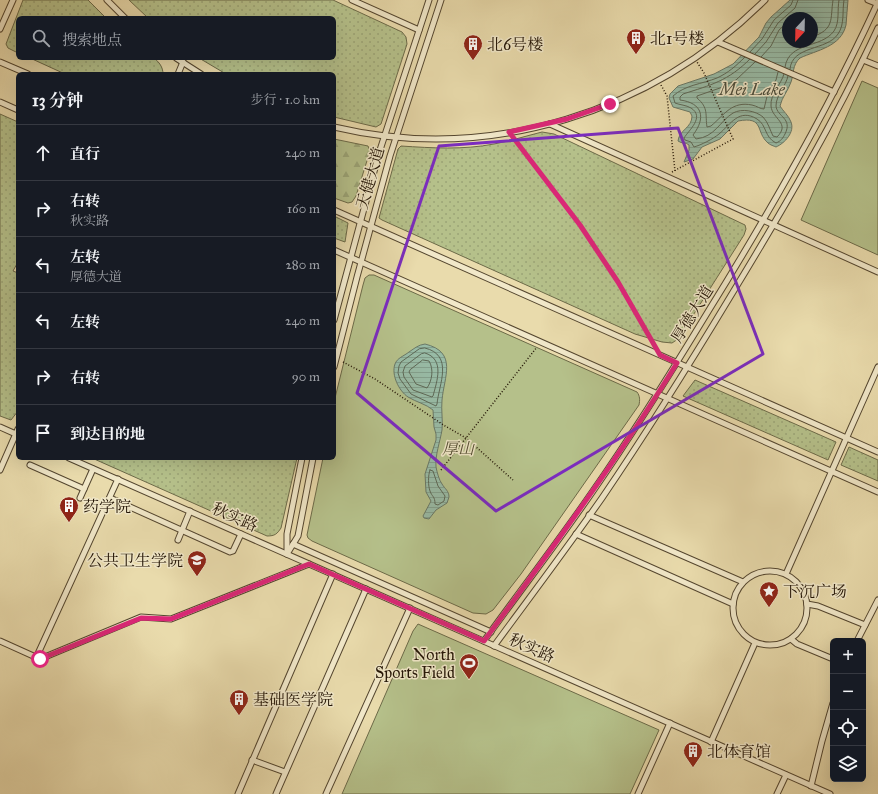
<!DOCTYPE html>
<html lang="zh">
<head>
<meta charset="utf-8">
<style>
  :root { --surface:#171b24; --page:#242831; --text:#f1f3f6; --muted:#9ea1a6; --line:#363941 }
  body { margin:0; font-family:"IM FELL Great Primer","Noto Serif SC",serif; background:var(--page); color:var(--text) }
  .controls { position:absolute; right:12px; bottom:12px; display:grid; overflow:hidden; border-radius:6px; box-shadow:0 4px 16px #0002 }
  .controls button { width:36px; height:36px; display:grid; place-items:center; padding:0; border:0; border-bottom:1px solid var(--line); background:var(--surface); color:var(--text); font:20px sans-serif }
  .compass { position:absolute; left:782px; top:12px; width:36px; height:36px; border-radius:50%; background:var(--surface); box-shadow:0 4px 16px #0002; rotate:202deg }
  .stop { position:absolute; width:12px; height:12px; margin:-9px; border:3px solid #db2777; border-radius:50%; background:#fff }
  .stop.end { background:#db2777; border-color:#fff; box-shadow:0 1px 4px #0008 }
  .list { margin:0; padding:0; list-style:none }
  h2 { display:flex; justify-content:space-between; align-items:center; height:52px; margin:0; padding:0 16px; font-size:17px }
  h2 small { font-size:13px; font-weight:400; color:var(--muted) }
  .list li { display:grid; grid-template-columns:26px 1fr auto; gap:12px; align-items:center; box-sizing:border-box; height:56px; padding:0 16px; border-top:1px solid var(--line) }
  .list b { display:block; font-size:15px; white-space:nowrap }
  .list p { margin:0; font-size:13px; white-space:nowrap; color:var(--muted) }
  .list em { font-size:13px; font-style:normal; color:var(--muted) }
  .icon { flex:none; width:22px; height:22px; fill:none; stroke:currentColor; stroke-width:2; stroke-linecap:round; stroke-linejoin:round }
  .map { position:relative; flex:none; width:878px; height:794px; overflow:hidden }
  .search { position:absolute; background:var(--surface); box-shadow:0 4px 16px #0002; left:16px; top:16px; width:320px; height:44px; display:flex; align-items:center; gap:10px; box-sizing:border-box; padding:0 14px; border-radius:6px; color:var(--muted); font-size:15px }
  .panel { position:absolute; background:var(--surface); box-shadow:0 4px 16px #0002; left:16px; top:72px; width:320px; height:388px; border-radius:6px }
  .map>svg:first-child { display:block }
  .grass { fill:url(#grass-dots); stroke:#6c6a48 }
  .forest { fill:url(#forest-firs); stroke:#6c6a48 }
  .garden { fill:#b5c08a; stroke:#6c6a48 }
  .water { fill:url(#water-rules); stroke:#697866; fill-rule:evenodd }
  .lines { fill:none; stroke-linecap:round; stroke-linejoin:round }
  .shore { stroke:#5d6856; stroke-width:1 }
  .lane-casing { stroke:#54462f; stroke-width:7 }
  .path { stroke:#221405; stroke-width:1.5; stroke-dasharray:1 2; stroke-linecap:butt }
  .lane { stroke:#f1e8c9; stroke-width:5 }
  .route { stroke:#db2777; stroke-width:5 }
  .marked { fill:none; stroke:#7b2cbf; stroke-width:3; stroke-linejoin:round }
  .labels { text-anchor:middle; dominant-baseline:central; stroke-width:3; stroke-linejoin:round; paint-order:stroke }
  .poi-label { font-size:16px; fill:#221405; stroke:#f1e8c9; text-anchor:start }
  .street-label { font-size:16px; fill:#221405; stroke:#f1e8c9 }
  .park-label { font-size:16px; font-style:italic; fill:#555034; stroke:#f1e8c9 }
  .water-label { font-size:17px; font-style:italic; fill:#4b4e3d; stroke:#f1e8c9 }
</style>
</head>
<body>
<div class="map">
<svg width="878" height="794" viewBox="0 0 878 794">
  <defs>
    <pattern id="grass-dots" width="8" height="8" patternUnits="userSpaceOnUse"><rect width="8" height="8" fill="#b5c08a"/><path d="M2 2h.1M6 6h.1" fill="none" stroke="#9ba476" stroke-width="1.8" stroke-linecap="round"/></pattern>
    <pattern id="forest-firs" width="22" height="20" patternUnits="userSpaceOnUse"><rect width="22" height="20" fill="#b5c08a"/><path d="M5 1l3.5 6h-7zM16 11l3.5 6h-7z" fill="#9ba476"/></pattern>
    <pattern id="water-rules" width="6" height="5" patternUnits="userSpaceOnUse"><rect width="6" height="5" fill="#98bba6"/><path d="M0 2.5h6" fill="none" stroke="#83a08d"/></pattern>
  </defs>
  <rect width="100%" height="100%" fill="#e9dbac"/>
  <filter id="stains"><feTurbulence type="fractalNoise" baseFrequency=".005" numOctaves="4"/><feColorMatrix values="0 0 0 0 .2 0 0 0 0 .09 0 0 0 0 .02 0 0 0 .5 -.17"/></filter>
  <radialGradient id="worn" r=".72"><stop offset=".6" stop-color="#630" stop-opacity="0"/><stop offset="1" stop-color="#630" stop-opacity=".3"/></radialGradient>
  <g class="grass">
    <polygon points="23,0 88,0 106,18 18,18 18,53 8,48 6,44"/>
    <polygon points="129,0 333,0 402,32 406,37 407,44 381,124 376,127 334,117 334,74 226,74 199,58 334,58 334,18 148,18"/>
    <path d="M30,58H154C159,62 163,67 163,74H65Z"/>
    <polygon points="0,114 18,122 18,262 13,271 18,273 18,411 11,420 0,416"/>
    <path d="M542,132L554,134L745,225L746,229L744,235L678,339L672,343L662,342L635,334L382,220L379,218L398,149L401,146C432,148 463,150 494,144C510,141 526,136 542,132Z"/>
    <polygon points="334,216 348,223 345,242 334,238"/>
    <polygon points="695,380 836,442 828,460 683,396"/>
    <polygon points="849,447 878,460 878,481 841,465"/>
    <path d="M92,458H297L281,528C277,534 275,536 267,536Z"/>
  </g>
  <polygon class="forest" points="334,139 368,146 370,151 356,196 352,202 348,203 334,198"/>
  <g class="garden">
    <polygon points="862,81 878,88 878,255 801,220"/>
    <path d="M369,275H374L637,392C640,396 640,400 639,405L521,574L493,610L486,614L473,613L312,541L308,538L307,535L323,458H334V402L363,285L365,278Z"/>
    <polygon points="418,624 659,730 630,794 342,794 413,631"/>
  </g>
  <g class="water">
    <path d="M790,0H848C847,8 847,17 846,25C841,47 817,50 800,58C792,65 794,74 791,82C788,91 782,97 780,106C783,111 789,116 791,122C795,132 785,143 776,147C774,146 770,145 768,143C755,132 765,116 738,121L720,139L702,147L693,159L684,162L689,150V145C686,142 682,144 678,141C679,130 692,128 692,116L690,112L673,107L669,98L670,94L678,86L714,74L733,64L759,37L766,23L771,17ZM788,18H812V42H788Z"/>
    <path d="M425,344C458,352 444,377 442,400C441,410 443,420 442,430C440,442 435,455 436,467C437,472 439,480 442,484C445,489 449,491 449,497L447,503L436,510L429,519L424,518L423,516L431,501L426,492L425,474L436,440V434L434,427L433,410C426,404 416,402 408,397C399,391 391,375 395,364C397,358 404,356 409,352C415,348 418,345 425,344Z"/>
  </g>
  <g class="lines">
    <g class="shore">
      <path d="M812,37C835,29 830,20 833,0"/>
      <polyline points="750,52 762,39 774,20 791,5 793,0"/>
      <polyline points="755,54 766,42 778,23 795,8 798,0"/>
      <path d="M745,57C736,66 728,73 717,78C702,84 685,85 673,96L675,103C680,105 686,105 691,108C705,117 689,130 684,138L685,140L691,142L694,147C701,145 713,139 719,134C731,124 739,108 757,119C767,125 764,137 776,143C781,141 783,138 785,134C793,118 777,117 776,106C776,95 786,86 788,76"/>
      <polyline points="761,57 771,46 779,30 788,22"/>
      <path d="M750,59C728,81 711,85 683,94L680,97V100C703,103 706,118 693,135L696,139C715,137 720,121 733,113C742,108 756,111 763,117C768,122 770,130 773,136L777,137C791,123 772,119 771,106C770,94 781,85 784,74"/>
      <path d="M755,62L736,80L720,88L697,96V98C709,108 705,115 707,127L711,126C725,114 732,101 752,105C757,106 760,109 764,109L768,92L776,80L778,72"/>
      <path d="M785,67C789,41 821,49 834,31C840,22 837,10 839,0"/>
      <path d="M790,69C792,45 827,51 838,34C845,24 842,11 844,0"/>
      <path d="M425,348C454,355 439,384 437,404L436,406L411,394L400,379L398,373L399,366L401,362L419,349Z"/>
      <path d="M425,353C445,359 437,381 433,396L432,397L413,390L404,377L403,372L405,366L421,354Z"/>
      <path d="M423,360L429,361C434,369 432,381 427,388L416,384L409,372L410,370Z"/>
      <path d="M430,470L433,471L438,486L445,496L444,501L438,505L435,504C435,496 432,497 430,491C428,486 428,475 430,470Z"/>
    </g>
    <g class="lane-casing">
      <g id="lane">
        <polyline points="107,0 125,18"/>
        <polyline points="352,0 419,30"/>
        <polyline points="868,0 878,4"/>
        <polyline points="0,29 13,0"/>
        <polyline points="718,42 834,92"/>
        <polyline points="176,58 201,74"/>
        <polyline points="863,60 878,66"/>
        <polyline points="0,62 28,74"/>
        <polyline points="178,74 183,62"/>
        <polyline points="0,102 18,110"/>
        <polyline points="550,124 878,272"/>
        <path d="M334,127C491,164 652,112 765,0"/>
        <polyline points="334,210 878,452"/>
        <polyline points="334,250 878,492"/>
        <polyline points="334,320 379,153 429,0"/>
        <polyline points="334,367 357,277 390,156 441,0"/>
        <polyline points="0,427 18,435"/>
        <polyline points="69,458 830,794"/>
        <polyline points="30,465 84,489"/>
        <polyline points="0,470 18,429"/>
        <polyline points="80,498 93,469"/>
        <polyline points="110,498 230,552 233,551 241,534"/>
        <polyline points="589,515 743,582"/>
        <polyline points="576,534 733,604"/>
        <polyline points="178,540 190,511"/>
        <polyline points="293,544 491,632"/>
        <polyline points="287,554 298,536 313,458"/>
        <polyline points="287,554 287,534 302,458"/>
        <circle cx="770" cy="608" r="37"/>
        <polyline points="786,574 878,367"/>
        <polyline points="807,604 818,606 865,625"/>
        <polyline points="791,639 797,644 833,659"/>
        <polyline points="0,641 40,659 141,617 171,619 309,564"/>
        <path d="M484,641C520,591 558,542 593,491C634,432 672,371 709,310C771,210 829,108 878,2"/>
        <polyline points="857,641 878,600"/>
        <path d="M494,646C530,597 567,548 602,498C647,432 689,365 730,297C783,210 835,121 878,28"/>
        <polyline points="36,658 118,479"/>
        <polyline points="711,742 755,643"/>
        <polyline points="252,760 285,772"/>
        <polyline points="811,786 822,741 833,703"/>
        <polyline points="238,794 333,574"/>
        <polyline points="276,794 366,589"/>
        <polyline points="326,794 410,608"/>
        <polyline points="638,794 670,723"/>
        <polyline points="777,794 786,775"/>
      </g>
    </g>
    <g class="path">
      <polyline points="661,85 667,96 675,171"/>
      <polyline points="514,138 580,225 618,282 654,345"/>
      <polyline points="672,172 733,139 704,73 697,62"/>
      <polyline points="343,362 375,379 445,426 466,438 513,480"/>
      <polyline points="441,470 537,347"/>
    </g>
    <use href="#lane" class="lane"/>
  </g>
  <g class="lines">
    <path class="route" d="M40,659L141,618L171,619L309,564L484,641C551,550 618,459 677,363L660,355L618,282L580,225L509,132L567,119L610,104"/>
  </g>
  <path class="marked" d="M678,128L763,354L496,511L357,393L439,146Z"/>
  <defs>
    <g id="building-pin" transform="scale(1)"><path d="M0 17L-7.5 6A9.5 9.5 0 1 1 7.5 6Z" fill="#8f2418" stroke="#f1e8c9"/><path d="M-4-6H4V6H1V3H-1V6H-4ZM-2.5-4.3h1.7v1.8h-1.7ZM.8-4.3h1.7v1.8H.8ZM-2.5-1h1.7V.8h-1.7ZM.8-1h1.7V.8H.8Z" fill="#fff"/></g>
    <g id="university-pin" transform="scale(1)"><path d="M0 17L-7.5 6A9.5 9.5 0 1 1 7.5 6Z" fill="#8f2418" stroke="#f1e8c9"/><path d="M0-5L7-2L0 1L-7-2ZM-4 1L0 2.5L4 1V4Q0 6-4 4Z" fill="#fff"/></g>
    <g id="sight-pin" transform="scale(1)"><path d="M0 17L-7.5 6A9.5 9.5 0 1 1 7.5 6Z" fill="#8f2418" stroke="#f1e8c9"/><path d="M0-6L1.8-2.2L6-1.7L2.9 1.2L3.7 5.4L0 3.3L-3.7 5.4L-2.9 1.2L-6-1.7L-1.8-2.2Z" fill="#fff"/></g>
    <g id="stadium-pin" transform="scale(1)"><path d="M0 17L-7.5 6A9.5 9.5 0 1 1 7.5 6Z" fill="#8f2418" stroke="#f1e8c9"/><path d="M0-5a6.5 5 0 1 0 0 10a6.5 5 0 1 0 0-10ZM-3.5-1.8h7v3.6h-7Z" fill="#fff"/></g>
  </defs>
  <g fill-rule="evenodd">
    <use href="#building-pin" x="636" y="38"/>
    <use href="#building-pin" x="473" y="44"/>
    <use href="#building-pin" x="69" y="506"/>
    <use href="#university-pin" x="197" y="560"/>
    <use href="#sight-pin" x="769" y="591"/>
    <use href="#stadium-pin" x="469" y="663"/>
    <use href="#building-pin" x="239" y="699"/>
    <use href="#building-pin" x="693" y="751"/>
  </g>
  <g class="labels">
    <g class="poi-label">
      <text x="650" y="38">北1号楼</text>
      <text x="487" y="44">北6号楼</text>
      <text x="83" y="506">药学院</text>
      <text x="183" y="560" text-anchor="end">公共卫生学院</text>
      <text x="783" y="591">下沉广场</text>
      <text x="455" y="654" text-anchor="end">North<tspan x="455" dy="18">Sports Field</tspan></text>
      <text x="253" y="699">基础医学院</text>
      <text x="707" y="751">北体育馆</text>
    </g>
    <g class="street-label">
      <text transform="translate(370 178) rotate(-74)">天健大道</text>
      <text transform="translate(692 314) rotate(-58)">厚德大道</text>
      <text transform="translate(235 517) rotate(24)">秋实路</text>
      <text transform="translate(532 648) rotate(24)">秋实路</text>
    </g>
    <g class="park-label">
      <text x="458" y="448">厚山</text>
    </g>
    <g class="water-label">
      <text x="752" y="89">Mei Lake</text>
    </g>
  </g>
  <rect width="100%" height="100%" filter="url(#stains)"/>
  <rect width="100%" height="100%" fill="url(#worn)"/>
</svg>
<div class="controls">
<button>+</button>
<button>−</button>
<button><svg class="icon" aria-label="locate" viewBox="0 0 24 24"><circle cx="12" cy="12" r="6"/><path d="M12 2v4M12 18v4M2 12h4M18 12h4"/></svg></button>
<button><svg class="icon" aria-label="layers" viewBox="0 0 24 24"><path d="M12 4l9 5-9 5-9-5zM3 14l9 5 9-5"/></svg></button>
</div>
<svg class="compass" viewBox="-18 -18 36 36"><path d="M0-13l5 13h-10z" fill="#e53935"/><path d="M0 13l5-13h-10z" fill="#9ea1a6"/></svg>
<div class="stop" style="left:40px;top:659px"></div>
<div class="stop end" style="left:610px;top:104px"></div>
<div class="search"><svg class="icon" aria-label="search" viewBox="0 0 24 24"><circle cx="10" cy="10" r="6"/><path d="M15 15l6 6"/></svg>搜索地点</div>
<section class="panel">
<h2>13 分钟<small>步行 · 1.0 km</small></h2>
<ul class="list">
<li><svg class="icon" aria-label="ahead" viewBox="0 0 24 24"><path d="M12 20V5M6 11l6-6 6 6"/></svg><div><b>直行</b></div><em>240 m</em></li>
<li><svg class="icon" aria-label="right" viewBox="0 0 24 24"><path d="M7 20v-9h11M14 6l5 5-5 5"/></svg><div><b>右转</b><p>秋实路</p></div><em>160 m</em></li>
<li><svg class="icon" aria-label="left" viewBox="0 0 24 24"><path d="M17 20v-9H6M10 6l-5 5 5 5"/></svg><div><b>左转</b><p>厚德大道</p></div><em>280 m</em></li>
<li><svg class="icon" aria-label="left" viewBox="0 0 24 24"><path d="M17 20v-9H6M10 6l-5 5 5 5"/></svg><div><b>左转</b></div><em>240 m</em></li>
<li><svg class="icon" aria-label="right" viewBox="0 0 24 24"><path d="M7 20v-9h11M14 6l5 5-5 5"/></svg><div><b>右转</b></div><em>90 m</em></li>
<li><svg class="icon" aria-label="arrive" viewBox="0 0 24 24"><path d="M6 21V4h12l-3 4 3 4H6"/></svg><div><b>到达目的地</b></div></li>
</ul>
</section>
</div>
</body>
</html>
